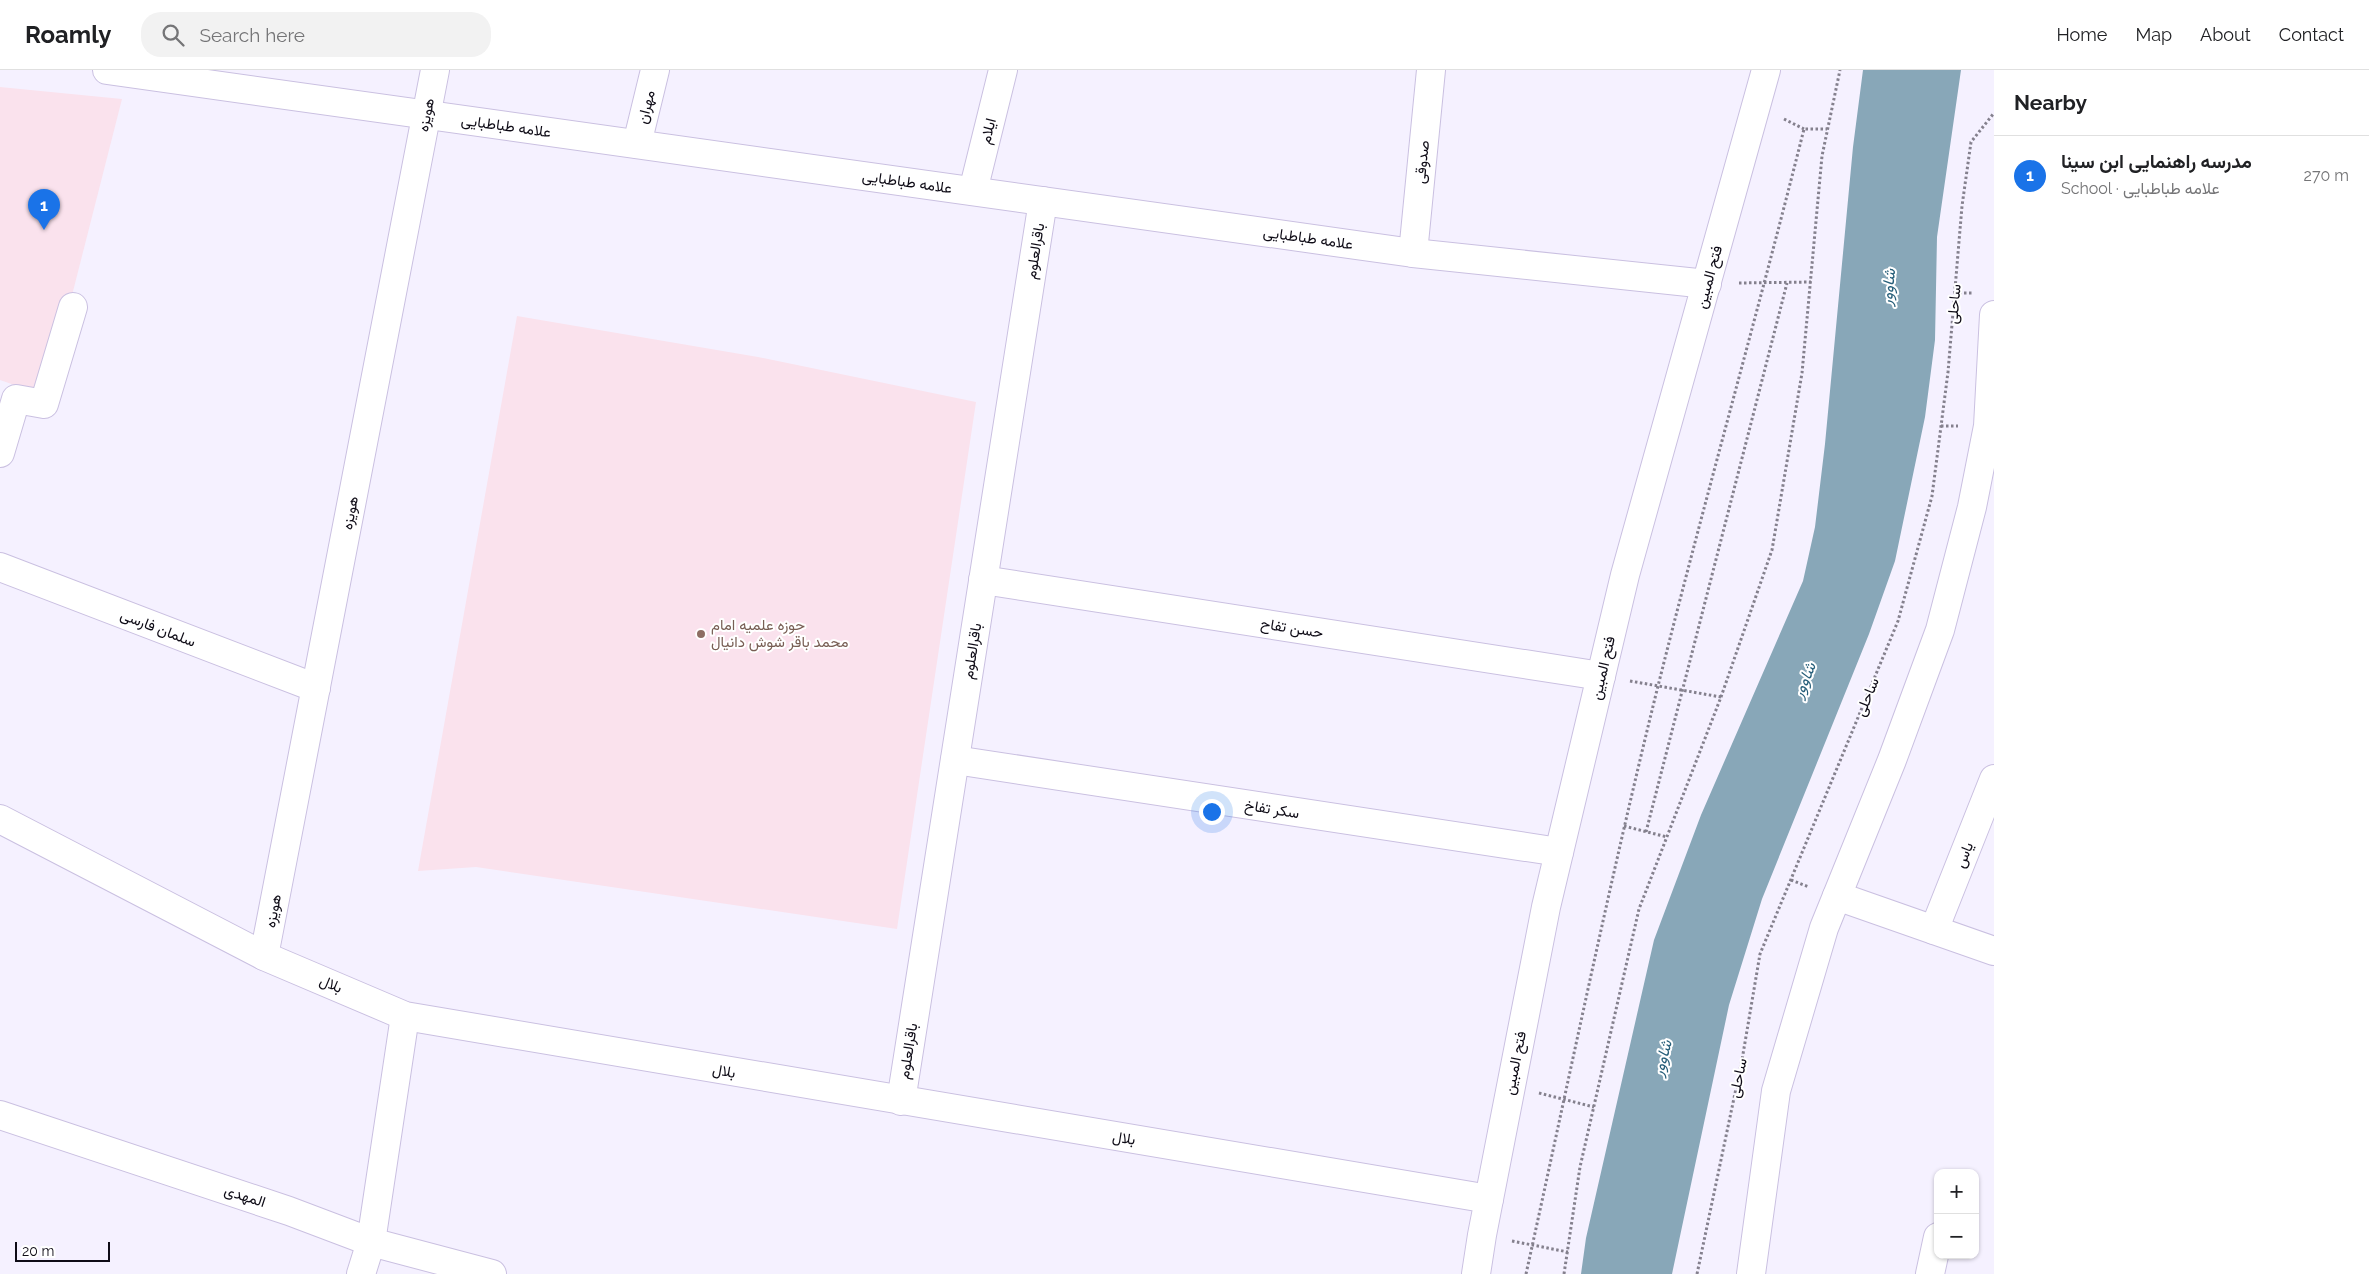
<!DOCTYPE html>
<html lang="en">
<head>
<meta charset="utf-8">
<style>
  :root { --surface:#fff; --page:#f2f2f2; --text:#202124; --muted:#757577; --line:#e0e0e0; --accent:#1a73e8 }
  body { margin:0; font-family:Raleway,Vazirmatn,sans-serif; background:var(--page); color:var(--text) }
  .controls { position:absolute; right:15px; bottom:15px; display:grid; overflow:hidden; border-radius:10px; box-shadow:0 1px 4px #0004 }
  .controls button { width:45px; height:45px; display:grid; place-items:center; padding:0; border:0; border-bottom:1px solid var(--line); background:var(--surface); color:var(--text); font:25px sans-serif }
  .scale { position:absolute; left:15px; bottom:12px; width:95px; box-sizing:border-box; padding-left:5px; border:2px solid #0e0b16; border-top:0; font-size:14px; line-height:18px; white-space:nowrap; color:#0e0b16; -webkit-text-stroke:4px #fff; paint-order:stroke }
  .you { position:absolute; left:1211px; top:741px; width:18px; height:18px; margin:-12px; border:4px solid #fff; border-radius:50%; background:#1a73e8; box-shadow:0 0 0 8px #1a73e833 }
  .badge { display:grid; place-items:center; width:32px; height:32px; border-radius:50%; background:var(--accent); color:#fff; font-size:16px; font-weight:700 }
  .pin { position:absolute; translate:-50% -41px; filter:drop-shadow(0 1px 2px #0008) }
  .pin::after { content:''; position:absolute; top:26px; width:18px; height:15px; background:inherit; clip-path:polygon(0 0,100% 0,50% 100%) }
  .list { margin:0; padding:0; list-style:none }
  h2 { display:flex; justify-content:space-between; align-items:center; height:65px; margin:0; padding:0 20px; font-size:21px }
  h2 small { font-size:16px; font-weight:400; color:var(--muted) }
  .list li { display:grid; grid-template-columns:32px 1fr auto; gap:15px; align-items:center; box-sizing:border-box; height:80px; padding:0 20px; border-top:1px solid var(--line) }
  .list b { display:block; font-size:19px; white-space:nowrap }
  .list p { margin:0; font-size:16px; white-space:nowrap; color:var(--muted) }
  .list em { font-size:16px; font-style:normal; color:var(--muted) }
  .icon { flex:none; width:28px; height:28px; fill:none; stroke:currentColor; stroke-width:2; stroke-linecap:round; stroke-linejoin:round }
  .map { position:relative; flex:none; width:1994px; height:1204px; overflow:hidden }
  header { display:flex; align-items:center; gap:30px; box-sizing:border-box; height:70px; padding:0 25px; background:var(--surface); border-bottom:1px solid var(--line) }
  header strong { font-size:24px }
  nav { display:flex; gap:28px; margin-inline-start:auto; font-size:18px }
  .search { width:350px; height:45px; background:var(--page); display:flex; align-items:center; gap:12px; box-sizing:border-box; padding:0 18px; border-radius:20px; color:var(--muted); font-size:19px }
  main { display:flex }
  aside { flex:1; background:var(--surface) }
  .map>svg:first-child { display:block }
  .education { fill:#fae2ed }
  .water { fill:#88a7b8 }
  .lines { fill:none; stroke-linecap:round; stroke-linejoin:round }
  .street-casing { stroke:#cac0e1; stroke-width:30 }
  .path { stroke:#84808d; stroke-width:3; stroke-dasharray:2.5 2.5; stroke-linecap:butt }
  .street { stroke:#fff; stroke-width:28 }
  .education-dot { fill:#8d6e63; stroke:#fff; stroke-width:2 }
  .labels { text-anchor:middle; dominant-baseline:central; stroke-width:4; stroke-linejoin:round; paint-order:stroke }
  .street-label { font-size:15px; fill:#0e0b16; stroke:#fff }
  .education-label { font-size:15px; fill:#785e54; stroke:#fff; text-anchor:start }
  .water-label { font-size:16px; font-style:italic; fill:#275f7a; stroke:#fff }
</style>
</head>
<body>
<header>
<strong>Roamly</strong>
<div class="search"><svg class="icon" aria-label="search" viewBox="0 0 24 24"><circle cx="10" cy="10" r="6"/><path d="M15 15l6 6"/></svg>Search here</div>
<nav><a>Home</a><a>Map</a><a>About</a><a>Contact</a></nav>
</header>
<main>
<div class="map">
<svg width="1994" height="1204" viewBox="0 0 1994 1204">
  <rect width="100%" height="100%" fill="#f5f1ff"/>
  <g class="education">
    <polygon points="0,17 122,29 55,292 43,325 0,310"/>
    <polygon points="517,246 758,287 976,332 897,859 476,797 418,801"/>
  </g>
  <polygon class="water" points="1863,0 1961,0 1937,167 1935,270 1925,347 1895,491 1869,564 1762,829 1729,935 1672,1204 1581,1204 1586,1168 1654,870 1701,745 1803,511 1815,457 1825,374 1853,77"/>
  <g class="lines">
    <g class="street-casing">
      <g id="street">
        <polyline points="107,0 1413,183 1707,214"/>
        <polyline points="637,74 655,0"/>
        <polyline points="973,121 1003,0"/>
        <polyline points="1413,183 1431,0"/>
        <polyline points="0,383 16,329 44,334 73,237"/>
        <polyline points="0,497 316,618"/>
        <polyline points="983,510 1601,606"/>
        <polyline points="955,690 1559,782"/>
        <polyline points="0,749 264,886 405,946 1489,1129"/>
        <polyline points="1837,826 1994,881"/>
        <polyline points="1934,860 1994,709"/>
        <polyline points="264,886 435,0"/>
        <polyline points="901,1031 1043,131"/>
        <polyline points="0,1045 289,1141 371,1172 492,1204"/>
        <polyline points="361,1204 371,1172 405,946"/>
        <polyline points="1476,1204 1482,1165 1546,837 1625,505 1766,0"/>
        <polyline points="1751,1204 1776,1021 1824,858 1892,690 1940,560 1972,437 1988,356 1994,245"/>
        <polyline points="1930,1204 1938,1167"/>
      </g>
    </g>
    <g class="path">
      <polyline points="1784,49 1804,59"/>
      <polyline points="1739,213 1811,212"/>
      <polyline points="1954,223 1974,223"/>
      <polyline points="1941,356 1958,356"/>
      <polyline points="1630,611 1721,627"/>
      <polyline points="1624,756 1667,767"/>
      <polyline points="1646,762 1787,213"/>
      <polyline points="1791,810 1809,817"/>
      <polyline points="1539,1023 1594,1037"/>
      <polyline points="1512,1171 1568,1182"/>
      <path d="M1526,1204C1569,1009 1609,814 1657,620C1704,432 1757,246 1804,59H1827"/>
      <polyline points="1564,1204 1580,1097 1639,839 1721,627 1772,480 1802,303 1822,86 1840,0"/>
      <polyline points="1697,1204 1742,990 1760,884 1898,551 1932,426 1948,302 1962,136 1971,72 1994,43"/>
    </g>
    <use href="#street" class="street"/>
  </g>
  <circle class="education-dot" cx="701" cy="564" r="5"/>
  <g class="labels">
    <g class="street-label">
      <text transform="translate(646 37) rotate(-76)">مهران</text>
      <text transform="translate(426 45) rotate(-79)">هویزه</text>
      <text transform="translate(506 56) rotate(8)">علامه طباطبایی</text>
      <text transform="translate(988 61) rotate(-76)">ایلام</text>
      <text transform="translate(1422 92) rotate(-84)">صدوقی</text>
      <text transform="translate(907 112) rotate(8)">علامه طباطبایی</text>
      <text transform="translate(1308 168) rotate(8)">علامه طباطبایی</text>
      <text transform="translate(1035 181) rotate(-81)">باقرالعلوم</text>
      <text transform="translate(1709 207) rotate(-75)">فتح المبین</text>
      <text transform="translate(1954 234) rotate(-85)">ساحلی</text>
      <text transform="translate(350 443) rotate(-79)">هویزه</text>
      <text transform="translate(158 558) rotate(21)">سلمان فارسی</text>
      <text transform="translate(1292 558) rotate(9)">حسن تفاح</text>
      <text transform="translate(972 581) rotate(-81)">باقرالعلوم</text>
      <text transform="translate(1603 598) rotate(-77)">فتح المبین</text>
      <text transform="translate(1867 627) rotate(-68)">ساحلی</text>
      <text transform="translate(1272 739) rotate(9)">سکر تفاخ</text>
      <text transform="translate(1964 785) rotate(-68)">یاس</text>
      <text transform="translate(273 841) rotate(-79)">هویزه</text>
      <text transform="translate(331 914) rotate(23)">بلال</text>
      <text transform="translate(908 981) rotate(-81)">باقرالعلوم</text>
      <text transform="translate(1515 993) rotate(-79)">فتح المبین</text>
      <text transform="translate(724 1001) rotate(10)">بلال</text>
      <text transform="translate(1738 1008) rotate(-78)">ساحلی</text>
      <text transform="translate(1124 1068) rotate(9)">بلال</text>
      <text transform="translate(245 1126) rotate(18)">المهدی</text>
    </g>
    <g class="education-label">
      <text x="711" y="555">حوزه علمیه امام<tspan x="711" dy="17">محمد باقر شوش دانیال</tspan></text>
    </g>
    <g class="water-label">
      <text transform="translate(1888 217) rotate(-84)">شاوور</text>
      <text transform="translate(1804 610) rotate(-67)">شاوور</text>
      <text transform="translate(1662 988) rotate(-75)">شاوور</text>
    </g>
  </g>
</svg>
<div class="controls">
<button>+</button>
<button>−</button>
</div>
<div class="scale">20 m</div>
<div class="you"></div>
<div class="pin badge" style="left:44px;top:160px">1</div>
</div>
<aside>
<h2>Nearby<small></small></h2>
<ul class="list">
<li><span class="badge">1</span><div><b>مدرسه راهنمایی ابن سینا</b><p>School · علامه طباطبایی</p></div><em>270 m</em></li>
</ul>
</aside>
</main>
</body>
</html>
